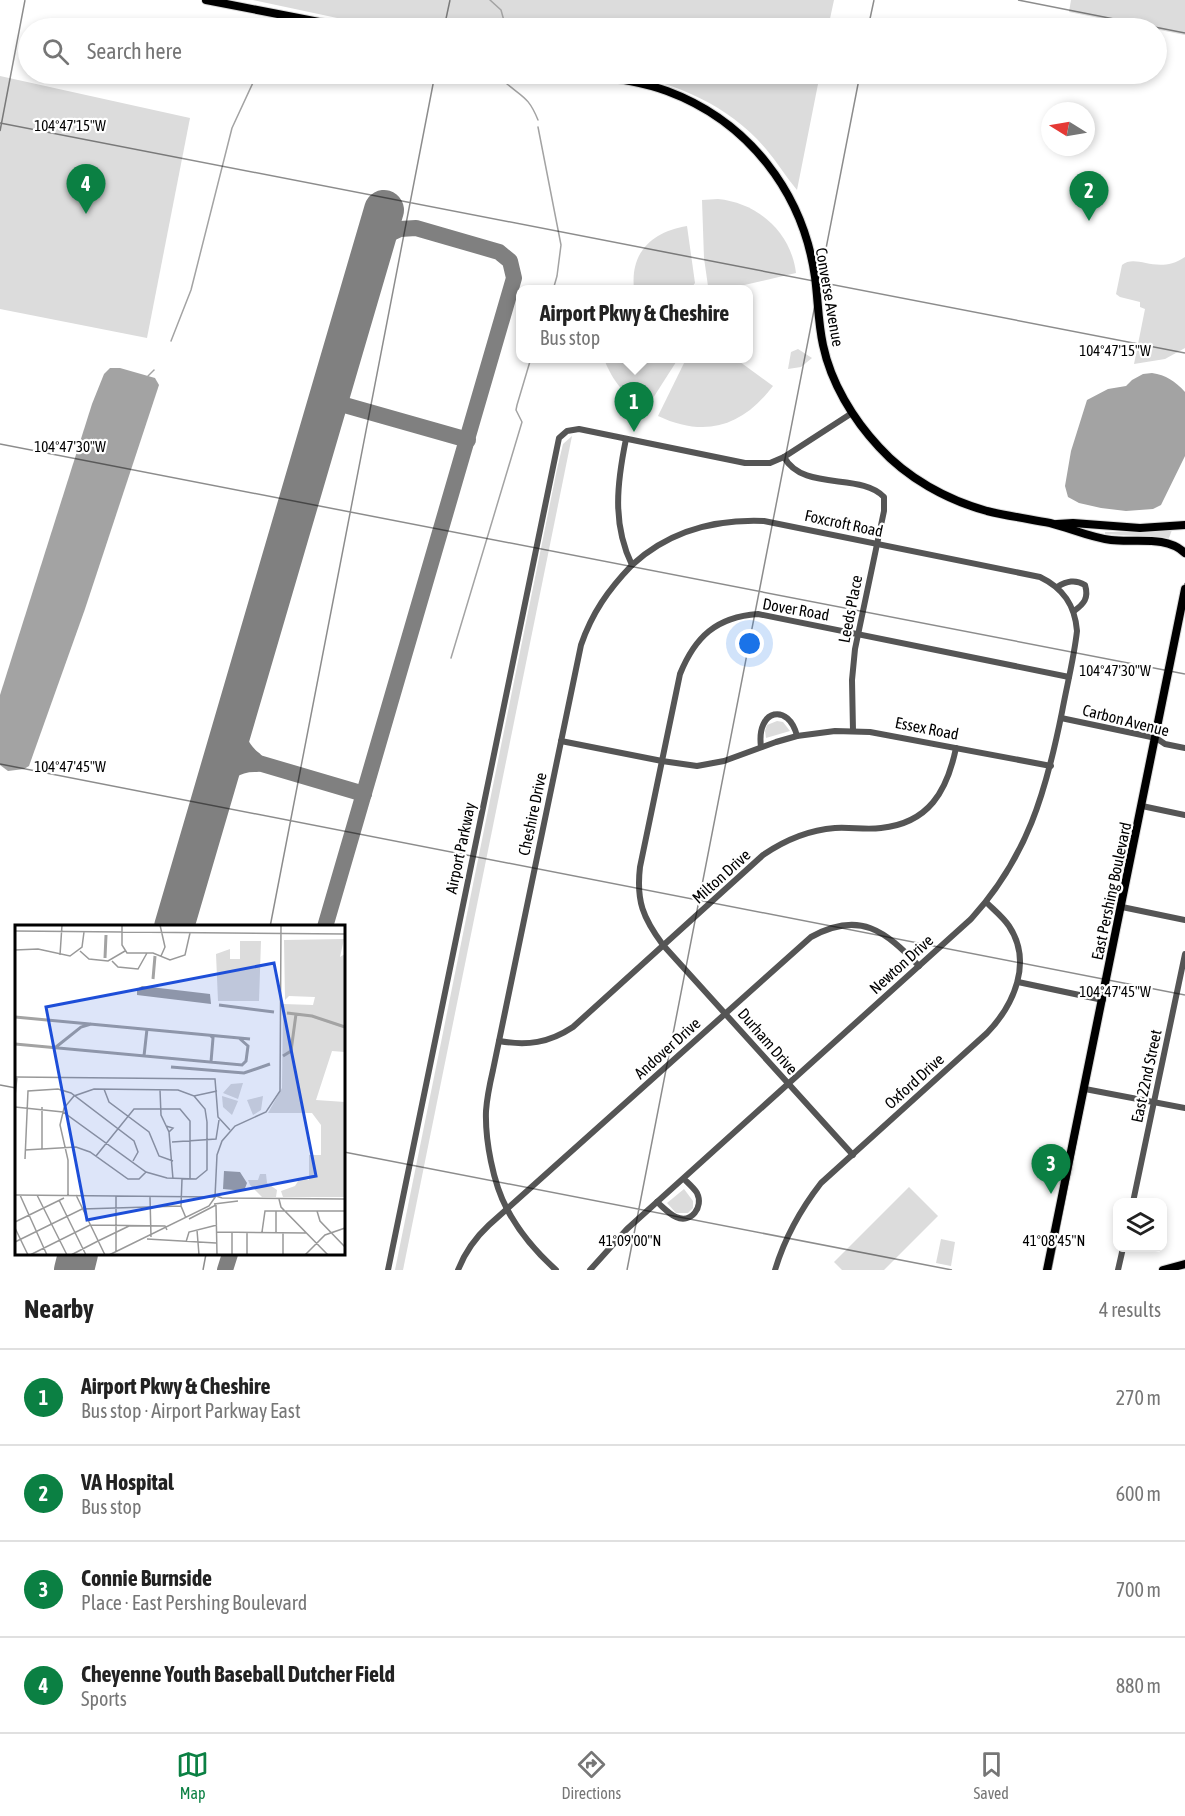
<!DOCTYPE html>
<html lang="en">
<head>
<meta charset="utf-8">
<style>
  :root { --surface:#fff; --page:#f2f2f2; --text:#222; --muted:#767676; --line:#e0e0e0; --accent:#0b8043 }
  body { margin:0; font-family:"Asap Condensed",sans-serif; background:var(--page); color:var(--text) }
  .controls { position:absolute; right:18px; bottom:18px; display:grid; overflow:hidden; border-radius:12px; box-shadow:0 3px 9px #0003 }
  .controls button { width:54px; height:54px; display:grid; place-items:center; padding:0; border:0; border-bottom:2px solid var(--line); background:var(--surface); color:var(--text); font:30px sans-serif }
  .compass { position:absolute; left:1041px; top:102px; width:54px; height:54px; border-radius:50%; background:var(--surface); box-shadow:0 3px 9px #0003; rotate:281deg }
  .you { position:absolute; left:750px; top:644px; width:21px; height:21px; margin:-15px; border:4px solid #fff; border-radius:50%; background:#1a73e8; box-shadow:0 0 0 9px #1a73e833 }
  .badge { display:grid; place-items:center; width:39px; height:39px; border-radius:50%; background:var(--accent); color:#fff; font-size:20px; font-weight:700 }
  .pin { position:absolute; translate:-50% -50px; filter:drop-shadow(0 2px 3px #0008) }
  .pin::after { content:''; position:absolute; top:32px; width:21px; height:18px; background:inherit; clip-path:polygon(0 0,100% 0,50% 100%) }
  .popup { position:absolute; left:516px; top:285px; width:237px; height:78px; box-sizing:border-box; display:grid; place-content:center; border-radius:12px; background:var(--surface); filter:drop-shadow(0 2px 4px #0005); font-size:20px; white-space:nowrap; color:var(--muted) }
  .popup b { font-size:22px; color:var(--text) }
  .popup::after { content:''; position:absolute; left:50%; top:100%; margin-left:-12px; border:12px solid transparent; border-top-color:var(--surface) }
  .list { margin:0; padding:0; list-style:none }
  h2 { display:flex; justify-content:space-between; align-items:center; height:78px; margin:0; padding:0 24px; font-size:26px }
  h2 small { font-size:20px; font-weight:400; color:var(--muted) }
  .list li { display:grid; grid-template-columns:39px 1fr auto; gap:18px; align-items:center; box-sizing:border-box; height:96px; padding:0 24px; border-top:2px solid var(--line) }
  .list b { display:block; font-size:22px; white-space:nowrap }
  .list p { margin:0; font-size:20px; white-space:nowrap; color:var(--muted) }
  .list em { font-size:20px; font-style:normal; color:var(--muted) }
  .icon { flex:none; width:33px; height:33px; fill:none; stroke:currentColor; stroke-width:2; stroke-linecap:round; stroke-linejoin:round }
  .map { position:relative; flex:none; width:1185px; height:1270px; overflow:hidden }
  .search { position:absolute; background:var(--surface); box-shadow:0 3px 9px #0003; left:18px; right:18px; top:18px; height:66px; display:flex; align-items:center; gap:15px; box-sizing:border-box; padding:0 21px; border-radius:33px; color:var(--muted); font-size:22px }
  .sheet { height:462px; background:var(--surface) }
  nav { display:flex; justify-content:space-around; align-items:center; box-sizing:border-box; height:84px; border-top:2px solid var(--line); background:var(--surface); font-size:16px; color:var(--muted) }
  nav a { display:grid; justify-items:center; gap:3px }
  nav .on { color:var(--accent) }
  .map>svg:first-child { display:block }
  .green { fill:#dcdcdc }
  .water { fill:#a3a3a3 }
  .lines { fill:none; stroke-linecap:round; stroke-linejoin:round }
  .stream { stroke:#a3a3a3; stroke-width:1.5 }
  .taxiway { stroke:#808080; stroke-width:16 }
  .runway { stroke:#808080; stroke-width:40 }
  .major-casing { stroke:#dbdbdb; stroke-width:10 }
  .minor { stroke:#555; stroke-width:6 }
  .major { stroke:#000; stroke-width:8 }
  .ticks { fill:none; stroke:#000; stroke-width:1.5; stroke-opacity:0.45 }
  .labels { text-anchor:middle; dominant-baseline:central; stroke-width:4.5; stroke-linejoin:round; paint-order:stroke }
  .street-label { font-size:16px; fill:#000; stroke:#fff }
  .inset-river { fill:none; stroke:#a3a3a3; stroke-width:3 }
  .inset-road { fill:none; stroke:#999; stroke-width:1.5 }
  .view { fill:#1d4ed8; fill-opacity:0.15; stroke:#1d4ed8; stroke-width:3 }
  .inset-edge { fill:none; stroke:#000; stroke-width:3 }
  .ticks-label { font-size:15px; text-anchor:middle; fill:#000; stroke:#fff; stroke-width:4.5; stroke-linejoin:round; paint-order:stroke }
</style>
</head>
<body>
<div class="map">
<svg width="1185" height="1270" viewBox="0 0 1185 1270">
  <rect width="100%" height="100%" fill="#fff"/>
  <g class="green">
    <polygon points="253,0 834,0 828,28 384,28"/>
    <polygon points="1071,0 1185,0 1185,35 1069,12"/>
    <path d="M625,74H820L797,190C786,177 777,162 766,149C730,106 678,84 625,74Z"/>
    <polygon points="0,76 190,118 147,338 0,309"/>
    <path d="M718,199C758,203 791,232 796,273L740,286L712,289L708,286L704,258L702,200Z"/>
    <path d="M687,226L695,283L692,287L634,289C630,252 652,232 687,226Z"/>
    <path d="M1185,257V348L1165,359L1134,364L1145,309L1140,307V302L1120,297L1116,294L1122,265C1137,253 1157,276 1185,257Z"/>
    <polygon points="798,349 812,358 801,367 788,369 791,352"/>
    <path d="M604,359H678L646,409C625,396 613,382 604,359Z"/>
    <path d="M686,359H736L773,386C742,427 705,438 658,416Z"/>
    <polygon points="572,436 403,1270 395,1270 557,469 563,444"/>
    <polygon points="1172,530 1169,538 1105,534 1105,532 1143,532"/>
    <polygon points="777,721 783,722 790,731 766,738 765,731 767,725"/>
    <polygon points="909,1187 938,1216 884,1270 842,1270 834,1262"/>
    <polygon points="684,1189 693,1201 693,1208 688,1213 676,1213 667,1203"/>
    <polygon points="941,1239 955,1242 951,1266 936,1263"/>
  </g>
  <g class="water">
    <polygon points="110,368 120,368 155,378 159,385 85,609 29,766 24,769 8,771 0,765 0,695 92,404 104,374"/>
    <path d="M1152,373C1166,375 1175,381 1185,392V456L1161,505L1153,509L1126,511L1101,508L1079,503L1068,497L1065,486L1071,451L1087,400L1108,389L1126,386L1132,380L1143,374Z"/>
  </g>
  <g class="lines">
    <g class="stream">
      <polyline points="490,0 501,10 506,28"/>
      <path d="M504,74L507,84C524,98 529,98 538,120"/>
      <polyline points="538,127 561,245 557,276 553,290"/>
      <polyline points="171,341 191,290 232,128 257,74"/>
      <polyline points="148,376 154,370"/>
      <polyline points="451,658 522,422 516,410 517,405 531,358"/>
    </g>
    <g class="taxiway">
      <path d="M322,420C327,410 330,404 341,404L468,440"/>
      <path d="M236,715C236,734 239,748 255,760"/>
      <polyline points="225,753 364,794"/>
      <path d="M213,793C223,775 235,763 257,764"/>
      <polyline points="325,927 514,278 510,261 499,252 416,228 400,229 387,235 378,244 368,264"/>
      <polyline points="225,1270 230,1254"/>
    </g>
    <g class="runway">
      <polyline points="174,927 384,210"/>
      <polyline points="74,1270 78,1254"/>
    </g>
    <g class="major-casing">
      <g id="major">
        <polyline points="206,0 350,28"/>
        <path d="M583,74C611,78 640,81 667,91C748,121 803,192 815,277C818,299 818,322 823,345C831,383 853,419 879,447C907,478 947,500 987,511C1008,516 1029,519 1050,523C1070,528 1089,537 1111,540C1135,543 1166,535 1185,553"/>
        <polyline points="1057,524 1073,523 1140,528 1185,525"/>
        <polyline points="1047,1270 1185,589"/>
        <polyline points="1163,1270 1185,1264"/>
      </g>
    </g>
    <g class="minor">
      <path d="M784,457C803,492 861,472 884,497V511L855,649L852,680L853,731"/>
      <path d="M1057,587C1067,581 1075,579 1085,585C1089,598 1084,604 1074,611"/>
      <polyline points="1061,718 1156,738 1165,744 1185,748"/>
      <polyline points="561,741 662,761 697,766 724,761 776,742 797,736"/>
      <path d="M761,747C756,708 789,703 797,736L835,731L870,732L1051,766"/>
      <polyline points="1142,806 1185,815"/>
      <polyline points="1122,907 1185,920"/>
      <polyline points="1018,982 1103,1000"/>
      <path d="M499,1041C527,1046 549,1043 573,1027L763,855C785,840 809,830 835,828C851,827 866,830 881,828C929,823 947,791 956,748"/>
      <polyline points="1085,1089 1185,1108"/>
      <path d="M853,1155L663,945C643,918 636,901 640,867L680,674C695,637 716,617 758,614L1069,677"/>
      <path d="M657,1202C663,1207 669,1214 676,1217C691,1224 704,1207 697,1193C694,1188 688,1183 684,1179"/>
      <polyline points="1133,1202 1185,954"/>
      <polyline points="388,1270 559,438 567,431 579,429 745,463 770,463 784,457 852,413"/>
      <path d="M458,1270C465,1252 475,1238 489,1225L811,937C860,910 885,931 919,966"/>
      <path d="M556,1270C537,1253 519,1232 507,1209C493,1183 485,1140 486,1111C487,1097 490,1083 493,1070L581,645C592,613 608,590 632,565C612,524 617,483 626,439"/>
      <path d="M590,1270L627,1229L971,919C1027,858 1046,792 1062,712C1067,685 1074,658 1077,631C1075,605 1063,588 1040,577L764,521C714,519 669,531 632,565"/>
      <path d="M775,1270C785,1237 800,1210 821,1183L987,1033C1014,1005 1033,962 1009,926C1003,917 994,910 986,902"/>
      <polyline points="1118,1270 1123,1248"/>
    </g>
    <use href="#major" class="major"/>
  </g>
  <path class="ticks" d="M1018,0L1185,33M444,28L450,0M868,28L874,0M0,123L1185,353M0,131L25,0M0,444L1185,674M0,764L1185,995M270,927L435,74M0,1085L16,1088M344,1152L952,1270M203,1270L206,1254M627,1270L860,74M1051,1270L1185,583"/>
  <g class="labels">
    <g class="street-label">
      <text transform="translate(830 297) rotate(80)">Converse Avenue</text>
      <text transform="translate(844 523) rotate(12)">Foxcroft Road</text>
      <text transform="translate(796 609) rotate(10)">Dover Road</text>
      <text transform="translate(850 609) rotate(-79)">Leeds Place</text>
      <text transform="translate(1126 720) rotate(14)">Carbon Avenue</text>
      <text transform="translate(927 728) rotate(11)">Essex Road</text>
      <text transform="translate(532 814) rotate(-78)">Cheshire Drive</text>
      <text transform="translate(460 848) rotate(-78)">Airport Parkway</text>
      <text transform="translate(721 876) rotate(-42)">Milton Drive</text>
      <text transform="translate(1111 891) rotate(-78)">East Pershing Boulevard</text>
      <text transform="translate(901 964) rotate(-42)">Newton Drive</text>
      <text transform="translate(768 1041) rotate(49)">Durham Drive</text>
      <text transform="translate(667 1048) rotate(-42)">Andover Drive</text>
      <text transform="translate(1146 1076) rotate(-78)">East 22nd Street</text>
      <text transform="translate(914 1081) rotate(-42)">Oxford Drive</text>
    </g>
  </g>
  <g transform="translate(15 925)">
    <rect width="330" height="330" fill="#fff"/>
    <path d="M329,14L325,32L330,29V127L317,126L301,175L330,177V272H268L266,266L280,261L285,253L294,255V230H306V200L297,188H253L267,163L268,79L298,80L300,72L274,71L270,75L269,15ZM225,16H246L244,76H203L201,29L215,24V34H225ZM228,158L223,174L208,168L216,159ZM207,171L223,176L217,190L208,182ZM248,171L246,185L238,190L232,175ZM245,249H251L252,258L262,265L261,272H247L235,260L233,255H243Z" fill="#dcdcdc"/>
    <path d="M127,61L195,69L196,79L122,70V64ZM209,246L225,247L232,258L229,266L208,264Z" fill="#a3a3a3"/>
    <path class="inset-river" d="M90,33L91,10M138,54L140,31M204,80L259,87M272,88L297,91L330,102M0,92L235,114M195,110L198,113L196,137M0,119L227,140L231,136L233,121L224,113M41,122L66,102L76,99M129,131L132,104M268,131L276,126L281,89M156,142L229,148L255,139"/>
    <path class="inset-road" d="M107,0V20L112,28H138L155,35L170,30L175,8M145,0L150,22L146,31M0,6L330,9M0,25L23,24L55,31L67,22L69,7M65,26L74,34L93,36L110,26M45,30L47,0M97,36L103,42L123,44L132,28M0,152L200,154L203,192L215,205M89,164L94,177L134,207L144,231L158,236M145,165L146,190L154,207M0,171L2,152M0,182L48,187L131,247L152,253L181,254L192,245V197L190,184L179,171M151,201L158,203L154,207L158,254M157,217L201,214L204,195M10,225L61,222L75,227L113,254H124L131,247M27,225V182M81,231L119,184H165L175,196V254M10,234L13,166L43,164L56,168L119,216L123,227L118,236M167,254L166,281L171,293M0,270L200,272L202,230L207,216L220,201L251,187L265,166L266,0M5,270L32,330M22,270L52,330M53,270V235L45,200L49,183L59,171L79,164L163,165L179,171L202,166M61,270L90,330M135,272L136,312M207,273L330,274M264,274L266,282L313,330M44,275L71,330M199,279L223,276M201,280L202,330M302,286L305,296L330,322M174,294L201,280M0,297L49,273M0,303L13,330M182,305L184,330M202,307L291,308M217,307V330M247,307L250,286H330M261,307V286M268,307V330M132,314L201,318M83,316L114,301M0,317L67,284L166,281M171,317L174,307L202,300M101,326V271M15,330L75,300L150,301L152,305M56,330L83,316M94,330L194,281L201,271L207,273M232,330V307M290,330L310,310L330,303"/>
    <path class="view" d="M259,38L301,251L72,295L31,82Z"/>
    <rect width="330" height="330" class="inset-edge"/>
  </g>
  <g class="ticks-label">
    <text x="70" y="131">104°47'15"W</text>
    <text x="1115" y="356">104°47'15"W</text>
    <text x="70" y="452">104°47'30"W</text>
    <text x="1115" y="676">104°47'30"W</text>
    <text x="70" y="772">104°47'45"W</text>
    <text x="1115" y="997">104°47'45"W</text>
    <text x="630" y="1246">41°09'00"N</text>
    <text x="1054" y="1246">41°08'45"N</text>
  </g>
</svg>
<div class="controls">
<button><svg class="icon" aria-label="layers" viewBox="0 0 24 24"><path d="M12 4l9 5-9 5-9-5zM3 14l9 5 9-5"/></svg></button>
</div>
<svg class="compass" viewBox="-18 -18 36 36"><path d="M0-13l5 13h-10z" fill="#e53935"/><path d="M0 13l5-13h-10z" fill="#767676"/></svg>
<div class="you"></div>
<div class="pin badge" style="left:634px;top:432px">1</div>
<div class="popup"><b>Airport Pkwy &amp; Cheshire</b>Bus stop</div>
<div class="pin badge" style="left:1089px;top:221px">2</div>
<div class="pin badge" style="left:1051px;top:1194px">3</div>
<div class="pin badge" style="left:86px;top:214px">4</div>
<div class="search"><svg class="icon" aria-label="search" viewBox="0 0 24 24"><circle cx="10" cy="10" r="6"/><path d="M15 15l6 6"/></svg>Search here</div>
</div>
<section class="sheet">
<h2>Nearby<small>4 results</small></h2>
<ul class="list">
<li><span class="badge">1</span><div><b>Airport Pkwy &amp; Cheshire</b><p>Bus stop · Airport Parkway East</p></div><em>270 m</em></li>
<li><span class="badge">2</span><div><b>VA Hospital</b><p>Bus stop</p></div><em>600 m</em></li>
<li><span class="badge">3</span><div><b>Connie Burnside</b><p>Place · East Pershing Boulevard</p></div><em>700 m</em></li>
<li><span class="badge">4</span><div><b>Cheyenne Youth Baseball Dutcher Field</b><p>Sports</p></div><em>880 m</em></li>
</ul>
</section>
<nav>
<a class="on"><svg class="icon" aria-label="map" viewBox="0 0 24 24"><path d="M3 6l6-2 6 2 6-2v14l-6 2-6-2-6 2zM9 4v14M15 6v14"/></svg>Map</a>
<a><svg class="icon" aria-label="directions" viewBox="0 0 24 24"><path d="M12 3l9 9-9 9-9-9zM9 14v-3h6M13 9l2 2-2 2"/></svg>Directions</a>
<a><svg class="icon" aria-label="saved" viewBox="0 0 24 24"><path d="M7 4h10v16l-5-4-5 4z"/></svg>Saved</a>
</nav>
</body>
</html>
